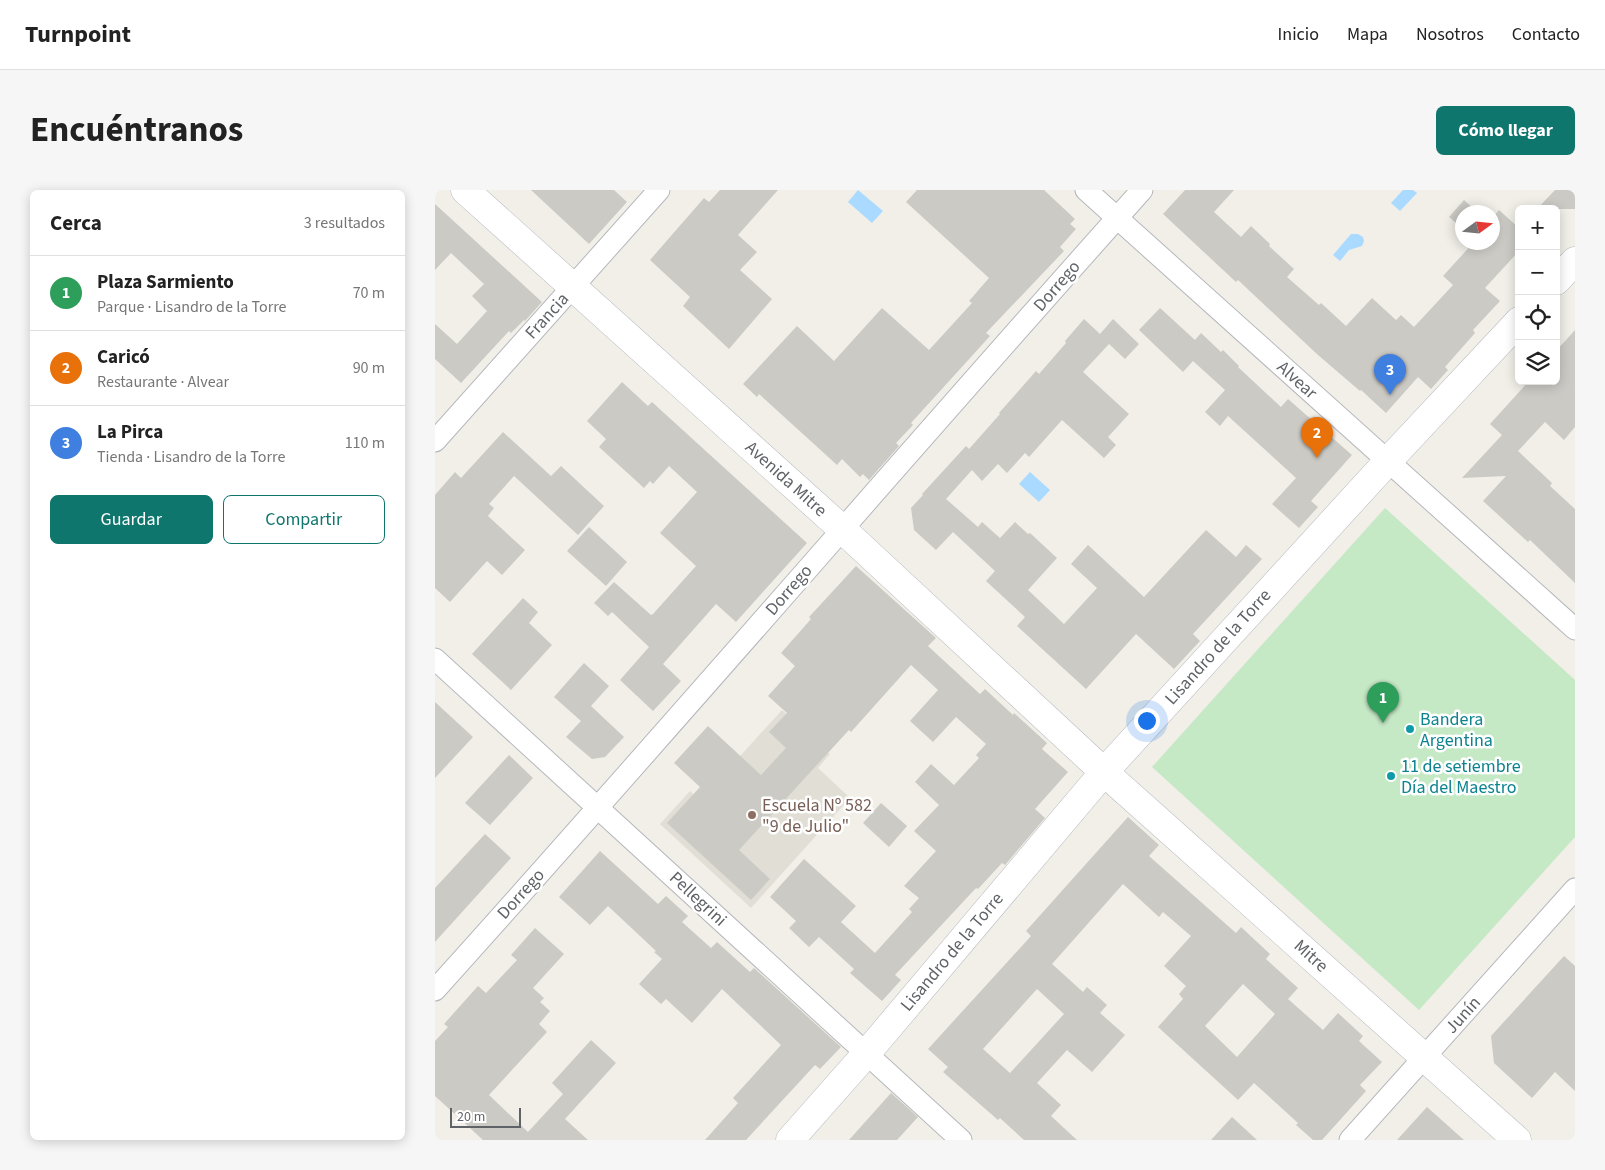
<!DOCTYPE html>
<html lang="es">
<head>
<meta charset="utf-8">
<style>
  :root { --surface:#fff; --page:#f6f6f6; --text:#222; --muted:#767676; --line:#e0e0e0; --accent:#0f766e }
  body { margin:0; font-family:"Source Sans 3",sans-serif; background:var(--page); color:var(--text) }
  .controls { position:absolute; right:15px; top:15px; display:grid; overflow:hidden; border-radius:8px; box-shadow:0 2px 12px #0003 }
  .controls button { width:45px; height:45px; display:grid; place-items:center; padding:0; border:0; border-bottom:1px solid var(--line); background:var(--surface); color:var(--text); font:25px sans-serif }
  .compass { position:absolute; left:1020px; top:15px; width:45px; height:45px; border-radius:50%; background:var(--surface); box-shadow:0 2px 12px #0003; rotate:75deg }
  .scale { position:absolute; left:15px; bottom:12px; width:71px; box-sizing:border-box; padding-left:5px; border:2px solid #5f6368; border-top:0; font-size:14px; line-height:18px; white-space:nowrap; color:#5f6368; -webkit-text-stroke:4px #fff; paint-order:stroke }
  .you { position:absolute; left:711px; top:530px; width:18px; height:18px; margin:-12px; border:4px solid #fff; border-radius:50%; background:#1a73e8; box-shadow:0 0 0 8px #1a73e833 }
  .badge { display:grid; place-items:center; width:32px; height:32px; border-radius:50%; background:var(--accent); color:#fff; font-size:16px; font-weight:700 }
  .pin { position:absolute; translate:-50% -41px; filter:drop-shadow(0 1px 2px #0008) }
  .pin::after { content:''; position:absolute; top:26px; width:18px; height:15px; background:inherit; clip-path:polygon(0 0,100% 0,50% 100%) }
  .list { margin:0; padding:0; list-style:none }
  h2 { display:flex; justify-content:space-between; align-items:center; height:65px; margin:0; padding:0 20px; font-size:21px }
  h2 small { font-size:16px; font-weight:400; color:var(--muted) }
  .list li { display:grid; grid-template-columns:32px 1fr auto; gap:15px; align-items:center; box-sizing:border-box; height:75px; padding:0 20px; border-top:1px solid var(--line) }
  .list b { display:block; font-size:19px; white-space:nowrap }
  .list p { margin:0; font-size:16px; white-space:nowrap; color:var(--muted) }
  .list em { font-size:16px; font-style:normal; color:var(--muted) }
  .actions { display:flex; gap:10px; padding:15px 20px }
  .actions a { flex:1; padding:11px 0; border:1px solid var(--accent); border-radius:8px; text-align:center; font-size:18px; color:var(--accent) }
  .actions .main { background:var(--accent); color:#fff }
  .icon { flex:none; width:28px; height:28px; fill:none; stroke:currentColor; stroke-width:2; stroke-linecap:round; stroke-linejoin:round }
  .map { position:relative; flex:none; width:1140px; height:950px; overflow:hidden; border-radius:8px }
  header { display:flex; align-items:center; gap:30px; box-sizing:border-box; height:70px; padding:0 25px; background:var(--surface); border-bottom:1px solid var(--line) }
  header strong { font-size:24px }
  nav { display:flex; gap:28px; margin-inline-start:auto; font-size:18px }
  .intro { display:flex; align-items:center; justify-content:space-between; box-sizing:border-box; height:120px; padding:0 30px }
  h1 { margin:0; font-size:35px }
  .button { padding:12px 22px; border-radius:8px; background:var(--accent); color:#fff; font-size:18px; font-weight:700 }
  main { display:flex; gap:30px; padding:0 30px }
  aside { flex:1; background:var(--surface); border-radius:8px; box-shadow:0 2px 12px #0003 }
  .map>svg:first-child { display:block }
  .education { fill:#e1ded6 }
  .green { fill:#c5e8c5 }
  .water { fill:#aadaff }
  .building { fill:#cccac5; fill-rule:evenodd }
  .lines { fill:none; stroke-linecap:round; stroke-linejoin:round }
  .street-casing { stroke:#b5b8bc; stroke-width:23 }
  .secondary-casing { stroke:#b6babf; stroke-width:29 }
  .street { stroke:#fff; stroke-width:21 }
  .secondary { stroke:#fff; stroke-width:28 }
  .culture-dot { fill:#0f9aa8; stroke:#fff; stroke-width:2 }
  .education-dot { fill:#8d6e63; stroke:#fff; stroke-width:2 }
  .labels { text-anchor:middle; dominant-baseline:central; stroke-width:5; stroke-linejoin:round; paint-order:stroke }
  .street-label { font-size:18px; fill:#5f6368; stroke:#fff }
  .culture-label { font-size:18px; fill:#0d838f; stroke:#fff; text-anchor:start }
  .education-label { font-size:18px; fill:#785e54; stroke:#fff; text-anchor:start }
</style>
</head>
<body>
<header>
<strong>Turnpoint</strong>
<nav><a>Inicio</a><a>Mapa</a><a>Nosotros</a><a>Contacto</a></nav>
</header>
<div class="intro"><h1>Encuéntranos</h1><a class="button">Cómo llegar</a></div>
<main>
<aside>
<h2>Cerca<small>3 resultados</small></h2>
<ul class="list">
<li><span class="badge" style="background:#2e9e5b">1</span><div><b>Plaza Sarmiento</b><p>Parque · Lisandro de la Torre</p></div><em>70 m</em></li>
<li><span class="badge" style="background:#e8710a">2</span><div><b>Caricó</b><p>Restaurante · Alvear</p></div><em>90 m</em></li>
<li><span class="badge" style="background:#3f7fe0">3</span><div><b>La Pirca</b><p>Tienda · Lisandro de la Torre</p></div><em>110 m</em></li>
</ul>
<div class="actions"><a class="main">Guardar</a><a>Compartir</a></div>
</aside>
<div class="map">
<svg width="1140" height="950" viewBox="0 0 1140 950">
  <rect width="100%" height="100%" fill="#f1efe8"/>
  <polygon class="education" points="347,520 395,564 383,578 415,608 316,718 225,634 255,601 265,610"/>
  <polygon class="green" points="950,318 1140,490 1140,647 984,820 717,577"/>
  <g class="water">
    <polygon points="423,0 448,21 437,33 413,12"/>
    <polygon points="968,0 978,0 982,3 965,21 956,13"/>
    <polygon points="916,44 923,44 928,47 929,51 927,56 914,60 905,71 898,65"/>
    <polygon points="595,282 615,300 604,312 584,294"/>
  </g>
  <g class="building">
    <polygon points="96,0 179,0 192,12 154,54"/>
    <polygon points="285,0 343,0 303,45 322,62 305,80 337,109 294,159 248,116 255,107 215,70 269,8 274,12"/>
    <polygon points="482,0 609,0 640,29 635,34 641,39 625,57 629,61 551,143 555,146 476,233 478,235 461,253 464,256 434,290 428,284 425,287 407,269 402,275 324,204 322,207 308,194 362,136 399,171 447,118 494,160 537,113 534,111 554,88 471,12"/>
    <polygon points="750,0 799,0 779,22 806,47 816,36 835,54 834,56 859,79 852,87 884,115 886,113 911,136 937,108 961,130 966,125 979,137 1018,95 1008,86 1039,52 1058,52 1058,27 1064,20 1084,38 1084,61 1050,98 1065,111 1038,140 1040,143 1010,177 1013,180 996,199 983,187 951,223 926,200 925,201 883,165 803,90 801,92 728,24"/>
    <polygon points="1120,0 1140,0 1140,19 1102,19"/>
    <polygon points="1029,10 1042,22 1028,22 1028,39 1014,27"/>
    <polygon points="0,14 107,112 90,131 89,130 76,143 74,141 26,193 0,169 0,134 22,154 52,121 37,106 49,94 16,63 0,80"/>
    <polygon points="725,118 760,150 766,143 786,162 788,160 804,176 803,177 846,217 853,209 917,265 876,311 883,317 864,338 837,314 861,288 793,226 785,236 770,222 790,200 758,171 748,182 704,140"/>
    <polygon points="649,129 665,144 678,129 704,154 690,169 674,154 648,182 694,224 673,247 681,255 669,268 627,230 594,267 590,263 572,283 563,274 547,291 537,280 511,309 543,337 547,332 565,348 580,332 593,344 595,343 622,368 593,400 629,434 662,398 636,374 653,355 709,407 771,340 801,367 811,355 827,369 758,444 765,451 739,479 701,444 651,499 582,436 590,427 551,391 560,381 518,342 501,360 479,340 476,318 488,305 487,304 531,256 534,259 565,224 564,223 601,181 604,184 631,153 630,151"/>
    <polygon points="1140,140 1140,237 1129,250 1110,232 1083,261 1117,293 1115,296 1140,319 1140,393 1095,350 1093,352 1048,311 1071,286 1027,288 1067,245 1055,234 1094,191 1121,191 1121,161"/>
    <polygon points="187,192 213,216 217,212 372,353 301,432 281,414 228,474 246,491 218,521 185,490 214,457 177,422 173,426 159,413 179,392 216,425 218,424 261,376 225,343 262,302 234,276 218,294 215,291 209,298 164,257 171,249 152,231"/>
    <polygon points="68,242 116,286 126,276 169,316 143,345 79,286 54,314 59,318 53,326 90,360 67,385 52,371 15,412 0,398 0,305 20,282 26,288"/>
    <polygon points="154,337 192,372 171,396 132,361"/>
    <polygon points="421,376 501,448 493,456 545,504 550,499 578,525 579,523 612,553 607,559 633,582 600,619 610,628 570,675 567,673 543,699 541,698 460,785 466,790 447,811 415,783 419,779 384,747 374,757 354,738 361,731 335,707 369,669 421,716 406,732 440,763 477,722 474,719 484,708 469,696 501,661 479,641 504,615 480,592 496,574 519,595 544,568 541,565 551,554 521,527 498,552 475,531 503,500 476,475 416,542 414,540 304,660 335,689 316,710 232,633 265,597 239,573 273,536 326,585 351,558 334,542 352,523 333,506 360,476 346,463 376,429 374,427"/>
    <polygon points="88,408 103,422 94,433 117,455 76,500 37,464"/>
    <polygon points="149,473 174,496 156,516 189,547 170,567 157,569 131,547 146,531 119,507"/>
    <polygon points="0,512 38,547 0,588"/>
    <polygon points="74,565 98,588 55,635 30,613"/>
    <polygon points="446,613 472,636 454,657 428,633"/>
    <path d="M693,627L724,655L714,666L801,743L806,737L835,764L831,769L863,798L853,809L888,840L903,823L928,846L924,851L947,872L925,895L931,901L887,950H878L861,935L863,933L819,893L803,910L723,837L748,809L744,804L751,796L729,776L756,746L728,722L724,727L688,694L617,774L648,802L652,797L672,815L665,823L690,845L657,882L632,860L602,893L626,915L616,926L642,950H589L565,928L563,930L508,882L513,877L493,859L596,746L591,741ZM808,794L840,824L802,867L770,836ZM602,799L629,824L575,883L548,859Z"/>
    <polygon points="50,644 76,668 0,752 0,698"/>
    <polygon points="165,661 223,714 231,706 253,726 247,732 276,758 282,752 315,782 319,778 406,857 385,879 380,875 311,950 270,950 303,913 298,908 346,855 287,799 257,833 231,809 226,814 204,794 227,769 219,762 221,761 173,716 155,735 124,707"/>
    <polygon points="100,738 129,764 98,798 109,808 105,812 115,821 104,834 112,842 54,905 93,942 128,904 117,893 156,850 181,873 130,929 153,950 48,950 0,906 0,851 13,837 9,834 43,796 51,803 82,770 76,765"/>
    <polygon points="1129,766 1140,776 1140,901 1120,882 1097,908 1059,873 1056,846"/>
    <polygon points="456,903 483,927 462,950 414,950"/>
    <polygon points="992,917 1029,950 962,950"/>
    <polygon points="797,927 822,950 776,950"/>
  </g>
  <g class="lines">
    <g class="street-casing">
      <g id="street">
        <polyline points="651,0 1140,439"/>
        <polyline points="0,251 224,0"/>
        <polyline points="0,469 526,950"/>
        <path d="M0,800C238,536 470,265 707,0"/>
        <polyline points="915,950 1140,699"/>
      </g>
    </g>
    <g class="secondary-casing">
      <g id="secondary">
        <polyline points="30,0 407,339 669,582 1082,950"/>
        <polyline points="1121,91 1140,71"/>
        <polyline points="355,950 431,864 669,582 953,271 1084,131"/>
      </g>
    </g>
    <use href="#street" class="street"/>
    <use href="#secondary" class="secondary"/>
  </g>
  <g class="culture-dot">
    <circle cx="975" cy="539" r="5"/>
    <circle cx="956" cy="586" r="5"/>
  </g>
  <circle class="education-dot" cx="317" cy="625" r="5"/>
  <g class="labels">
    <g class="street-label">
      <text transform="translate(622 96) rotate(-49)">Dorrego</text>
      <text transform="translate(112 126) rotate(-48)">Francia</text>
      <text transform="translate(862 190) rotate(42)">Alvear</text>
      <text transform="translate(351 289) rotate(42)">Avenida Mitre</text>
      <text transform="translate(354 400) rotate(-49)">Dorrego</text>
      <text transform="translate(783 457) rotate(-48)">Lisandro de la Torre</text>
      <text transform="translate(86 704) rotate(-48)">Dorrego</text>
      <text transform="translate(263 709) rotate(43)">Pellegrini</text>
      <text transform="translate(517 762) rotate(-50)">Lisandro de la Torre</text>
      <text transform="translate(876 766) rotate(42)">Mitre</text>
      <text transform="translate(1028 825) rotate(-48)">Junín</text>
    </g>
    <g class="culture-label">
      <text x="985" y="529">Bandera<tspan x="985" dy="21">Argentina</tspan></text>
      <text x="966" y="576">11 de setiembre<tspan x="966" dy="21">Día del Maestro</tspan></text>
    </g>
    <g class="education-label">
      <text x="327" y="615">Escuela Nº 582<tspan x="327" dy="21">"9 de Julio"</tspan></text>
    </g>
  </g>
</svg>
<div class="controls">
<button>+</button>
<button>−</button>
<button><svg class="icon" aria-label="locate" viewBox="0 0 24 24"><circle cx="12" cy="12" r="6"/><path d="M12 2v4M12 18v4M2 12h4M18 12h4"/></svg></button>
<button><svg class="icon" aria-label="layers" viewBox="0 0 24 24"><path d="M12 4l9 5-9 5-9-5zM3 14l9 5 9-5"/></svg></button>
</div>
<svg class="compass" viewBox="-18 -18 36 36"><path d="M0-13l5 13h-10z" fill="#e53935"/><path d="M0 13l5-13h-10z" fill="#767676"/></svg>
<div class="scale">20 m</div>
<div class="you"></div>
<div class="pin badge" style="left:948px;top:533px;background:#2e9e5b">1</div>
<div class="pin badge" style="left:882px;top:268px;background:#e8710a">2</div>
<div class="pin badge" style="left:955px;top:205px;background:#3f7fe0">3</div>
</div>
</main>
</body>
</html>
